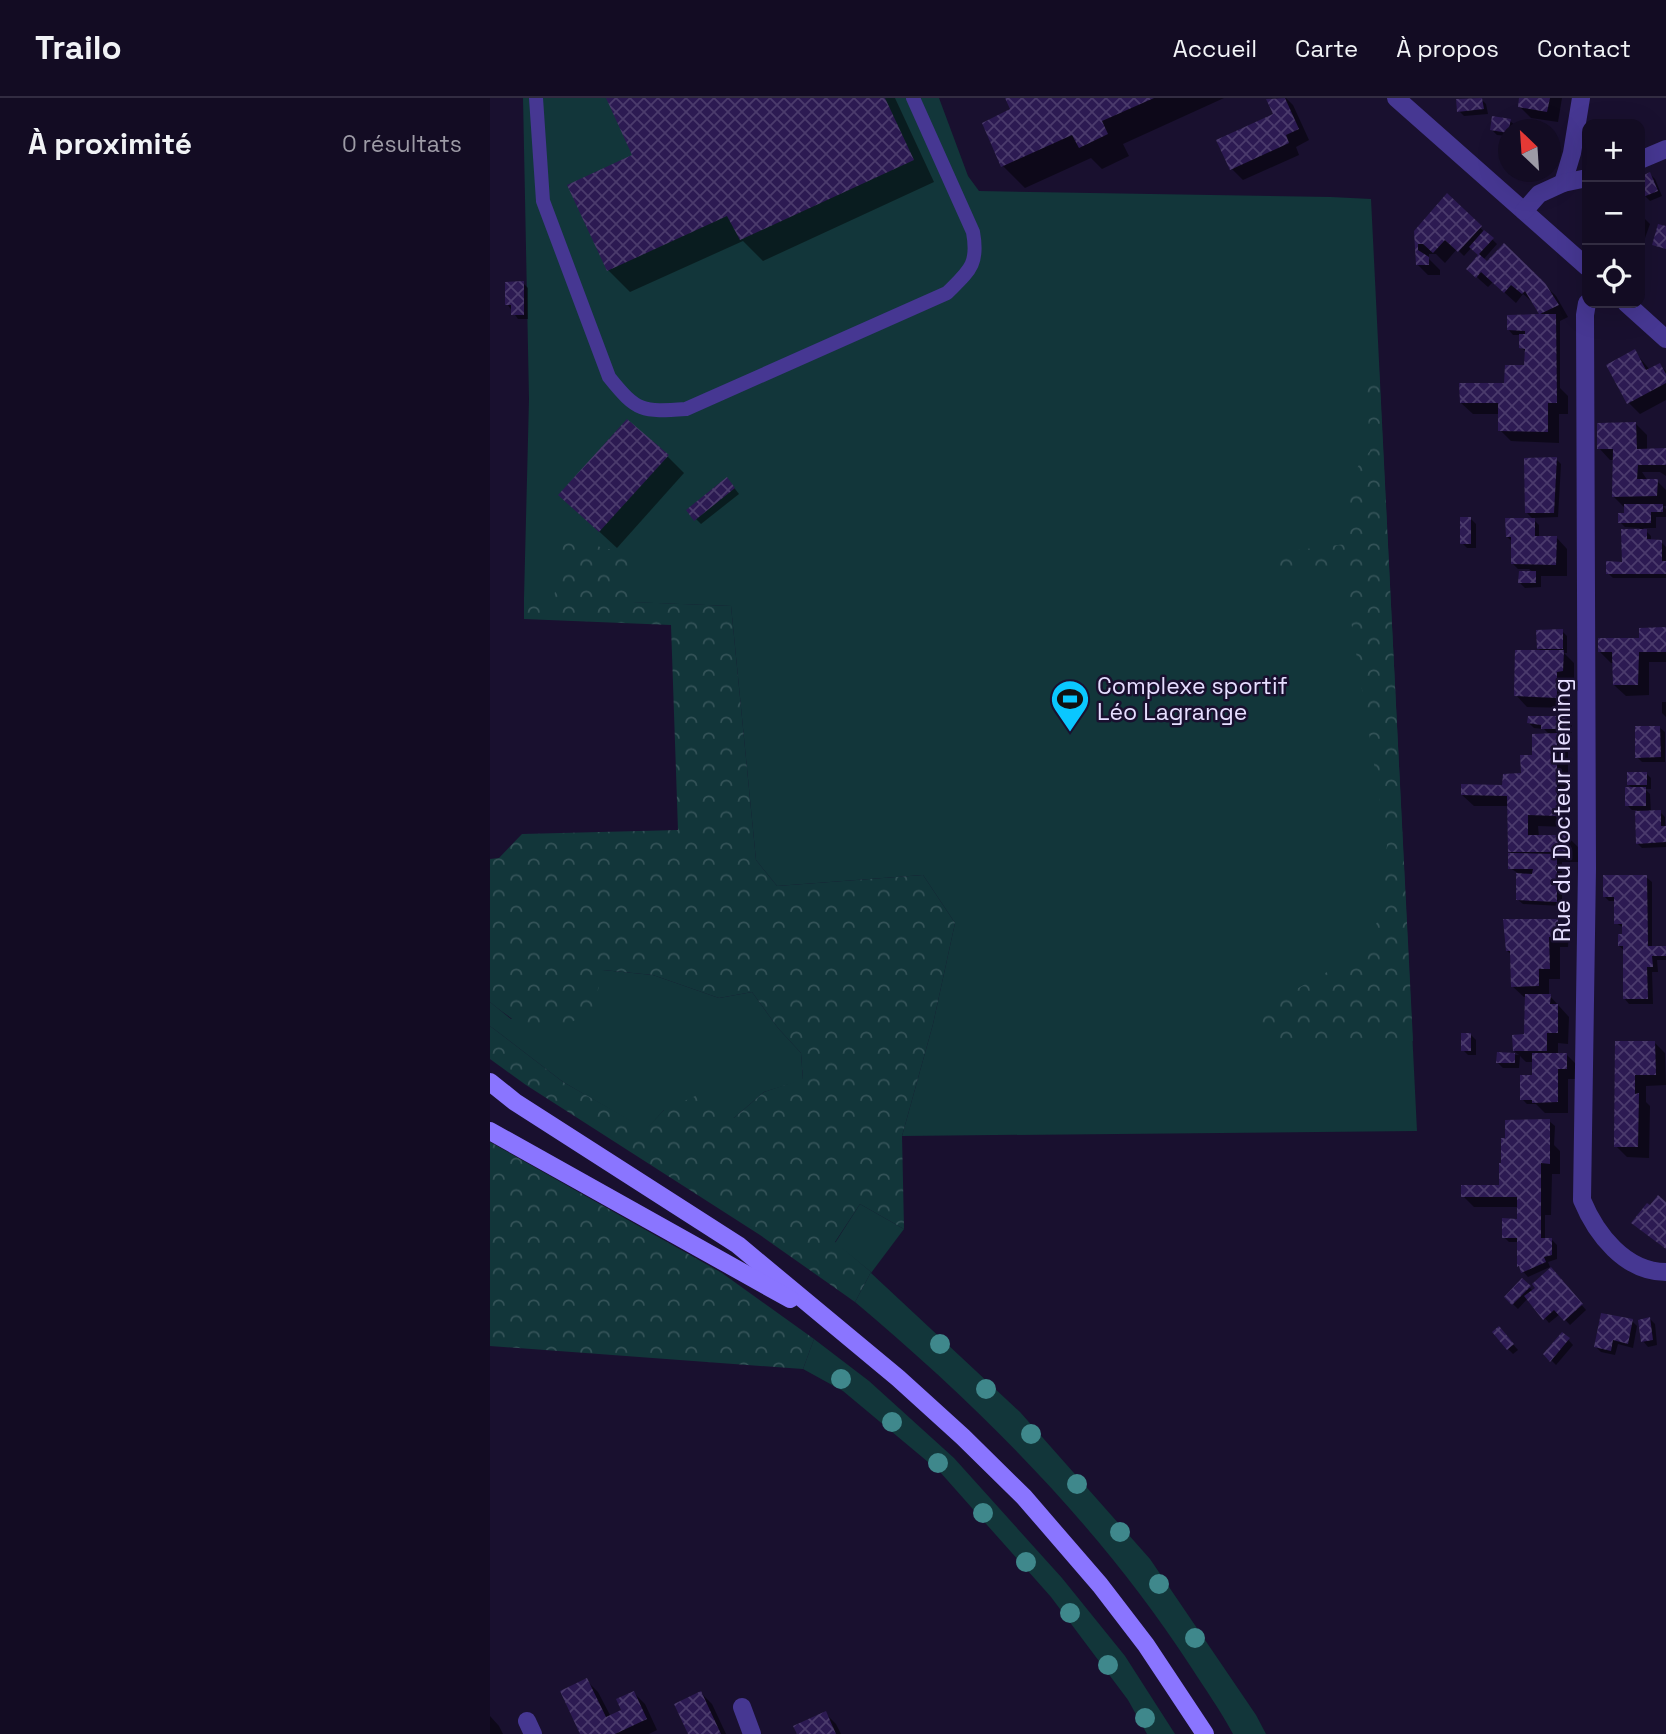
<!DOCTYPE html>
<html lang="fr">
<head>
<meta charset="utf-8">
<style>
  :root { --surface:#130c23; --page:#201a30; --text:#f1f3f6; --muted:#9d9ba6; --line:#322c41 }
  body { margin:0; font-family:"Space Grotesk",sans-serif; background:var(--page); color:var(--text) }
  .controls { position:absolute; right:21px; top:21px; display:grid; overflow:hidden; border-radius:14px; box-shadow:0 7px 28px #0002 }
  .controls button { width:63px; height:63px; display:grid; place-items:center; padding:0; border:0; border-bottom:2px solid var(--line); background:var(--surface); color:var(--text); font:35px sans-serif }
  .compass { position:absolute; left:1008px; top:21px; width:63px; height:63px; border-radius:50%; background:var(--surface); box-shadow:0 7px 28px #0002; rotate:335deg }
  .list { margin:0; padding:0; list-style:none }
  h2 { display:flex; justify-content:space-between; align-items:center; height:91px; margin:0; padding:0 28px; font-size:30px }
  h2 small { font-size:23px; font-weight:400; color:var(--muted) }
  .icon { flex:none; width:38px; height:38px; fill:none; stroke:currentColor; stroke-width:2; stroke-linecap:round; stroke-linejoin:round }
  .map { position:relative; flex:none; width:1176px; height:1636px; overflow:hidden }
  header { display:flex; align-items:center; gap:42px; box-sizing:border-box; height:98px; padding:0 35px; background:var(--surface); border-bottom:2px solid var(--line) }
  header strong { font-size:33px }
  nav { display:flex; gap:38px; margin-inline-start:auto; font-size:24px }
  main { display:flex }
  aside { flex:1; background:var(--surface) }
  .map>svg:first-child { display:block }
  .grass { fill:#12363a }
  .forest { fill:url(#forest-crowns) }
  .shadow { fill:#0007 }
  .building { fill:url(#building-cross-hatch) }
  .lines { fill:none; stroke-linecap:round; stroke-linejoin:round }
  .service { stroke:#463792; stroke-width:14 }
  .minor { stroke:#463792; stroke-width:18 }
  .secondary { stroke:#8a75ff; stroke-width:18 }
  .tree { fill:#3f888c }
  .labels { text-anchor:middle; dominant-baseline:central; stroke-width:5; stroke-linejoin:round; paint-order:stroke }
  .poi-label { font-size:23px; fill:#e6deff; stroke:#19102f; text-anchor:start }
  .street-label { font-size:23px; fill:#e6deff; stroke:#19102f }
</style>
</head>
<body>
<header>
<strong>Trailo</strong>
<nav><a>Accueil</a><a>Carte</a><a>À propos</a><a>Contact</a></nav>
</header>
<main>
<aside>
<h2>À proximité<small>0 résultats</small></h2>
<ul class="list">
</ul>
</aside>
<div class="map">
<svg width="1176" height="1636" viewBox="0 0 1176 1636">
  <defs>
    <pattern id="forest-crowns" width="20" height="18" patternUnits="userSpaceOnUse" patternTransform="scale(1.75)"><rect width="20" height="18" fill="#12363a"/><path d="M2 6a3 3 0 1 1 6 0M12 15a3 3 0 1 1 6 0" fill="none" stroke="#345358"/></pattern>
    <pattern id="building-cross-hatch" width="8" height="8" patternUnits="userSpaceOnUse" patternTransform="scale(1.75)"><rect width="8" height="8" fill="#2c1a52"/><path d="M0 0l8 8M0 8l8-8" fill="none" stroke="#4b3b6c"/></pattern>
  </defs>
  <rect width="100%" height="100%" fill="#19102f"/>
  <g class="grass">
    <polygon points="33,0 449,0 478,78 489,93 841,99 881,101 927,1033 412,1038 443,926 465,825 433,777 287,788 266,762 241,508 34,500 39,301"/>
    <polygon points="113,872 163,877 229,900 262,894 288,930 311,955 313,982 274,994 244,1020 174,1012 156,1032 73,984 0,928 0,904 21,921"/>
    <path d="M370,1106L414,1131L381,1175L530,1314L660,1461L766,1617L776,1636H743C731,1613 715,1591 701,1569C610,1429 492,1311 365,1204L381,1174L345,1145Z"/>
    <polygon points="324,1241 379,1283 464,1360 572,1480 635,1558 685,1636 657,1636 638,1602 561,1499 450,1374 353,1293 313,1271"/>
  </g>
  <g class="forest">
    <polygon points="889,272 923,943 773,945 760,917 864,859 888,823 897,747 861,523 859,473 782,476 768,457 856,446 862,376 880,353 876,278"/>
    <path d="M74,436L116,451H136L143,504L241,508L266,762L287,788L433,777L465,825L443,926L412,1038L414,1131L370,1106L345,1144L381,1174L365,1204L270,1137L36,987L0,961V928L73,984L156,1031L174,1012L212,995L244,1020L274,994L313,981L311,955L288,930L262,894L229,900L163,877L113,872L103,912C53,941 46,941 0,904V761L9,760L32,736L188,732L181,527L34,521V500H64Z"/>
    <polygon points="0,1044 232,1175 324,1241 313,1271 0,1248"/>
  </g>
  <g class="shadow">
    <polygon points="118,0 405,0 444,84 273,163 253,143 140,194 118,172 144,58"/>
    <polygon points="517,0 734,0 633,46 639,58 612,71 601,60 535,90 513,68 522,12"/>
    <polygon points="782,0 796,0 803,7 819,42 806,49 809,57 753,82 742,71 785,17 779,2"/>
    <polygon points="1031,0 1072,0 1068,24 1041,20 1030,9"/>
    <polygon points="991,1 996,6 998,16 974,18 969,13"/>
    <polygon points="1020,23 1026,28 1025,32 1018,32 1018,38 1007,37 1002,32"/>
    <polygon points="1160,76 1165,81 1172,98 1160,103 1155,98 1150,83 1150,81"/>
    <polygon points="957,98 1007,146 993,162 997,165 1014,148 1066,198 1078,219 1070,223 1070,290 1078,298 1078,316 1069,316 1069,345 1021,343 1010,332 1010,316 983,316 971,305 1018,287 1036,269 1036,254 1031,249 1031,237 1023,237 1018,231 1052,218 1046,207 1033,196 1026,205 1003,184 998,189 990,182 979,171 990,157 982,149 974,158 967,151 955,165 946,156 939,156 939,161 950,172 950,177 938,177 927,166 926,134"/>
    <polygon points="1150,116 1160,126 1155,140 1150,139"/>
    <polygon points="1097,121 1097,140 1093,136"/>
    <polygon points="33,185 38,190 38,221 28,221 17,206"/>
    <polygon points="1144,253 1160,272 1170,267 1176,273 1176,302 1150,316 1139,305"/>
    <polygon points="1146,326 1157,337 1157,352 1176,352 1176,378 1170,374 1152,374 1158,383 1167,383 1176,392 1176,408 1173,408 1176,411 1176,419 1166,419 1166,430 1153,430 1161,438 1161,443 1171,444 1176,449 1176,480 1123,480 1118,475 1133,465 1150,430 1135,429 1130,424 1136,416 1136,411 1124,399 1124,362 1120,362 1109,350"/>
    <polygon points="177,358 194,375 127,450 87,413"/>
    <polygon points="1066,361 1071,366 1068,419 1042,420 1049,427 1049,439 1066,439 1077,451 1077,478 1051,478 1051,489 1035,490 1030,485 1043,474 1039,471 1028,471 1023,466 1023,444 1017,439 1044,422 1037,415"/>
    <polygon points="242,387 249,396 211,426 206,421"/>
    <polygon points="981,421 986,426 986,450 977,450 972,445"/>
    <polygon points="1176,530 1176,564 1159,564 1159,597 1136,598 1124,587 1124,565 1121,565 1110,554 1154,542"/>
    <polygon points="1072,533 1077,538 1077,555 1074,555 1084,565 1084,583 1077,584 1078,610 1037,609 1026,597 1052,554 1048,550"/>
    <polygon points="1172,604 1176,604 1176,619 1172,615"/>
    <polygon points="1077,620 1082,625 1082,635 1065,635 1078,648 1078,729 1048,728 1049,739 1078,739 1089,750 1089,764 1072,764 1072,808 1033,806 1027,801 1028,775 1020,770 1023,757 1019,753 1019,708 984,708 972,697 1013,688 1033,677 1041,659 1060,637 1054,631 1044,630 1039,625"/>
    <polygon points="1169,629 1175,634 1175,664 1152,664 1147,659"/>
    <polygon points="1156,675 1161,680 1161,691 1155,691 1160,696 1161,715 1170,714 1175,719 1176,749 1152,750 1147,745 1147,712 1142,712 1137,707 1143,691 1138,686"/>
    <polygon points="1156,779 1162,784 1162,850 1176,850 1176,862 1167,862 1168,874 1162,874 1163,906 1139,906 1134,900 1135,853 1129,848 1134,838 1134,830 1126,825 1126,803 1119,803 1114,798"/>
    <polygon points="1067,823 1079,834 1078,849 1070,849 1070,881 1059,881 1059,897 1079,919 1078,946 1068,945 1068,957 1077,957 1088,968 1088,981 1078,981 1078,1015 1055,1015 1046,1006 1037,1006 1032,1001 1044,981 1044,964 1036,964 1030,958 1029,970 1013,970 1008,965 1009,956 1029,957 1024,953 1036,938 1037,899 1034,899 1022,888 1022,857 1017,853"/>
    <polygon points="980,936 986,942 986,957 978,957 973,952"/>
    <polygon points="1164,944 1175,955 1176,987 1156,988 1156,1004 1160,1008 1159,1060 1137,1059 1126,1048 1127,945"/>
    <polygon points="1059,1023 1065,1028 1064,1047 1070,1053 1070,1076 1062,1076 1061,1117 1055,1117 1055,1142 1062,1142 1067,1147 1067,1161 1058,1164 1060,1169 1038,1179 1028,1168 1029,1144 1019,1144 1014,1139 1029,1123 1029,1109 984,1109 973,1098 1011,1088"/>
    <polygon points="1066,1177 1096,1212 1080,1227 1070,1216 1059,1225 1038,1200 1028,1211 1016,1199 1032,1182 1044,1194"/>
    <polygon points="1160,1221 1165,1226 1167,1247 1158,1249 1153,1243"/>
    <polygon points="1142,1223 1147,1228 1143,1250 1128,1246 1125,1257 1111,1254 1106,1249"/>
    <polygon points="1013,1235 1028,1252 1023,1256 1018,1251"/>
    <polygon points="1073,1236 1083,1247 1066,1267 1055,1256"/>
    <polygon points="97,1583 108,1594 121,1619 134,1613 144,1595 155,1606 167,1632 159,1636 92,1636"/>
    <polygon points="211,1595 222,1606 236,1636 200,1636"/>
    <polygon points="335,1615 346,1626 351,1636 309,1636"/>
    <polygon points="0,1618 9,1628 13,1636 0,1636"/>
  </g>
  <g class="building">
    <polygon points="116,0 395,0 424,62 250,142 237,118 117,173 77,87 142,57"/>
    <polygon points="515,0 664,0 612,23 618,36 589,50 582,37 511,69 492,25 520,11"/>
    <polygon points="795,0 809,31 796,37 799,45 740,72 726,42 783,16 776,1"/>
    <polygon points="992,0 994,11 967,14 966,1"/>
    <polygon points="1029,0 1060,0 1057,14 1028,9"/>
    <polygon points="1002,18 1021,21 1018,35 1000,32"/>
    <polygon points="1160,74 1168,93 1153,99 1150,89 1150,79"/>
    <polygon points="957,95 992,128 968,154 955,142 943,155 933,146 928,146 928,152 939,159 939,167 926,167 924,133"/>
    <polygon points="1168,126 1176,128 1176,151 1162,147"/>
    <polygon points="994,132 1004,140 989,156 997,163 1014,145 1055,185 1069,207 1050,216 1066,216 1067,305 1058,305 1058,334 1008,333 1008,305 970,305 969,285 1014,285 1015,267 1034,267 1035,251 1029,250 1029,236 1035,236 1035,233 1017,232 1017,217 1049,216 1035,193 1032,196 1021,187 1014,195 991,174 986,180 976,171 988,157 979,149"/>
    <polygon points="34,183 34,217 21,217 21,207 15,207 15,184"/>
    <polygon points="1145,251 1156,272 1170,265 1176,276 1176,285 1137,306 1116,267"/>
    <polygon points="137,321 179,357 109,434 68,397"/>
    <polygon points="1146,324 1147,351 1176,350 1176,367 1148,367 1147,381 1168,381 1167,398 1122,399 1123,351 1107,351 1107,325"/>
    <polygon points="1067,359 1064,415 1035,415 1034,360"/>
    <polygon points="237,379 245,390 204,423 196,412"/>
    <polygon points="1134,406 1173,406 1173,414 1161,414 1161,425 1128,425 1128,415 1134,415"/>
    <rect x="970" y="419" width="11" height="27"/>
    <polygon points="1015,420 1045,420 1045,438 1067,438 1066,467 1021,466 1021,439 1016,439"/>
    <polygon points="1131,431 1157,431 1157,441 1172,442 1172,463 1176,463 1176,476 1116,476 1116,463 1132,464"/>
    <polygon points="1029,473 1046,473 1046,485 1028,485"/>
    <polygon points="1176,529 1176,554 1149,554 1148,587 1123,587 1122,554 1108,554 1108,540 1149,540 1149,530"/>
    <polygon points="1073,531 1073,551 1047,551 1046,532"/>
    <polygon points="1025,552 1074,552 1073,573 1067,574 1067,600 1024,598"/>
    <polygon points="1038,618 1077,618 1078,631 1051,631 1051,627 1037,625"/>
    <polygon points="1145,628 1170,628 1171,659 1145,660"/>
    <polygon points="1067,635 1067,718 1038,717 1038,737 1079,737 1079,754 1018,754 1017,698 971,697 971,686 1012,687 1013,676 1031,675 1030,657 1042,657 1042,636"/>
    <rect x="1137" y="674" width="20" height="13"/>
    <rect x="1135" y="689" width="21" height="19"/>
    <polygon points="1171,712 1171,728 1176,728 1176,744 1146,746 1145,713"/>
    <polygon points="1018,755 1067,756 1067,804 1026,802 1026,775 1042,776 1043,771 1018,771"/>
    <polygon points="1113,777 1157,777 1158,848 1176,848 1176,858 1162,858 1163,869 1157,869 1158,901 1133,901 1133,848 1128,848 1128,836 1132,836 1132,826 1124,826 1124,799 1113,799"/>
    <polygon points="1013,821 1068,821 1068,839 1059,839 1060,871 1049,871 1049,888 1021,889 1020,853 1016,853"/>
    <polygon points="1035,896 1061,896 1060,906 1068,906 1068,935 1057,935 1057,953 1023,953 1022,937 1034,936"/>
    <rect x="971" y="935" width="10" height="18"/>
    <polygon points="1125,943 1165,943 1166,977 1145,977 1145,996 1149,995 1148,1049 1124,1049"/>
    <polygon points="1007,954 1025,955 1025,965 1006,965"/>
    <polygon points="1042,955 1077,955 1077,971 1068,971 1068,1004 1042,1005 1042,1002 1030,1002 1030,977 1042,977"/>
    <polygon points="1060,1021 1060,1066 1051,1065 1051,1140 1062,1140 1062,1157 1054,1159 1056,1164 1031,1175 1029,1168 1027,1169 1027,1140 1012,1140 1012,1120 1027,1121 1027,1099 971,1099 971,1087 1009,1087 1009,1065 1011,1065 1011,1040 1015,1040 1015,1022"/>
    <polygon points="1168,1097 1176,1104 1176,1151 1141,1125 1157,1105 1160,1107"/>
    <polygon points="1061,1169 1093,1206 1074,1223 1064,1212 1053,1222 1034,1198 1045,1190 1042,1186"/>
    <polygon points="1032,1180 1041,1188 1022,1207 1014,1199"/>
    <polygon points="1111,1215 1143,1221 1138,1246 1123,1242 1121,1253 1104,1249"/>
    <polygon points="1160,1219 1163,1242 1151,1244 1148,1222"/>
    <polygon points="1009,1228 1024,1246 1017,1252 1002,1234"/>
    <polygon points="1072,1234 1080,1240 1060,1264 1053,1256"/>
    <polygon points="97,1580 116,1619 131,1612 126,1601 144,1593 157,1621 125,1636 90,1636 70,1593"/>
    <polygon points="211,1593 224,1621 231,1636 198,1636 184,1606"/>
    <polygon points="336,1613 346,1636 307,1636 303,1628"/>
  </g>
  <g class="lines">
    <path class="service" d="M46,0L53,103L119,279C147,314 152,314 196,311L457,195C479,173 489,167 483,134L423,0"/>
    <g class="minor">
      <polyline points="906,0 1097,169"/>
      <polyline points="1150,62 1176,51"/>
      <polyline points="1073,85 1082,55 1091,0"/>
      <polyline points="1034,113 1049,96 1073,85 1097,80"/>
      <path d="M1097,205L1095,217L1097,770L1092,1102C1106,1136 1135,1174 1176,1174"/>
      <polyline points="1136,205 1176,241"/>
      <polyline points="252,1609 262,1636"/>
      <polyline points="37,1623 43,1636"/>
    </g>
    <g class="secondary">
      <polyline points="0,984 25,1004 248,1147 408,1280 473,1339 534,1399 610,1487 656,1547 715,1636"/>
      <polyline points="0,1033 300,1201"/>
    </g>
  </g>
  <g class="tree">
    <circle cx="450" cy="1246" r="10"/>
    <circle cx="351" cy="1281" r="10"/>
    <circle cx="496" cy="1291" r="10"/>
    <circle cx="402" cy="1324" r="10"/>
    <circle cx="541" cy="1336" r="10"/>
    <circle cx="448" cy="1365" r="10"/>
    <circle cx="587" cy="1386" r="10"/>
    <circle cx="493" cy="1415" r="10"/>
    <circle cx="630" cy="1434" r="10"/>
    <circle cx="536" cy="1464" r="10"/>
    <circle cx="669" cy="1486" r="10"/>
    <circle cx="580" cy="1515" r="10"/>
    <circle cx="705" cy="1540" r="10"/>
    <circle cx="618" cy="1567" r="10"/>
    <circle cx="655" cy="1620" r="10"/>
  </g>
  <defs>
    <g id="stadium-pin" transform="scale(2.0125)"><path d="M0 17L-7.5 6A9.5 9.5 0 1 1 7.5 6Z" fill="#0ac7ff" stroke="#19102f"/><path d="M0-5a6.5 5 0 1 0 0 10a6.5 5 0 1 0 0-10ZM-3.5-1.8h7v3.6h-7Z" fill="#111"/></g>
  </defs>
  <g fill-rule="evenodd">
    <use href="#stadium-pin" x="580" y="601"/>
  </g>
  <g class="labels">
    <g class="poi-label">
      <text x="607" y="588">Complexe sportif<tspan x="607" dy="26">Léo Lagrange</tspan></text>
    </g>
    <g class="street-label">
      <text transform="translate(1072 712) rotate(-90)">Rue du Docteur Fleming</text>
    </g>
  </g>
</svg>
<div class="controls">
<button>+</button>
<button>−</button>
<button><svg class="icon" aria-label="locate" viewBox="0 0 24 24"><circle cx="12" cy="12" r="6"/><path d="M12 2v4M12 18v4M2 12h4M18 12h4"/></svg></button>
</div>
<svg class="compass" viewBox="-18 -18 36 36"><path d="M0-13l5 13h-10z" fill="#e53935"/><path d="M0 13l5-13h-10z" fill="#9d9ba6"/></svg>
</div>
</main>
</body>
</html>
